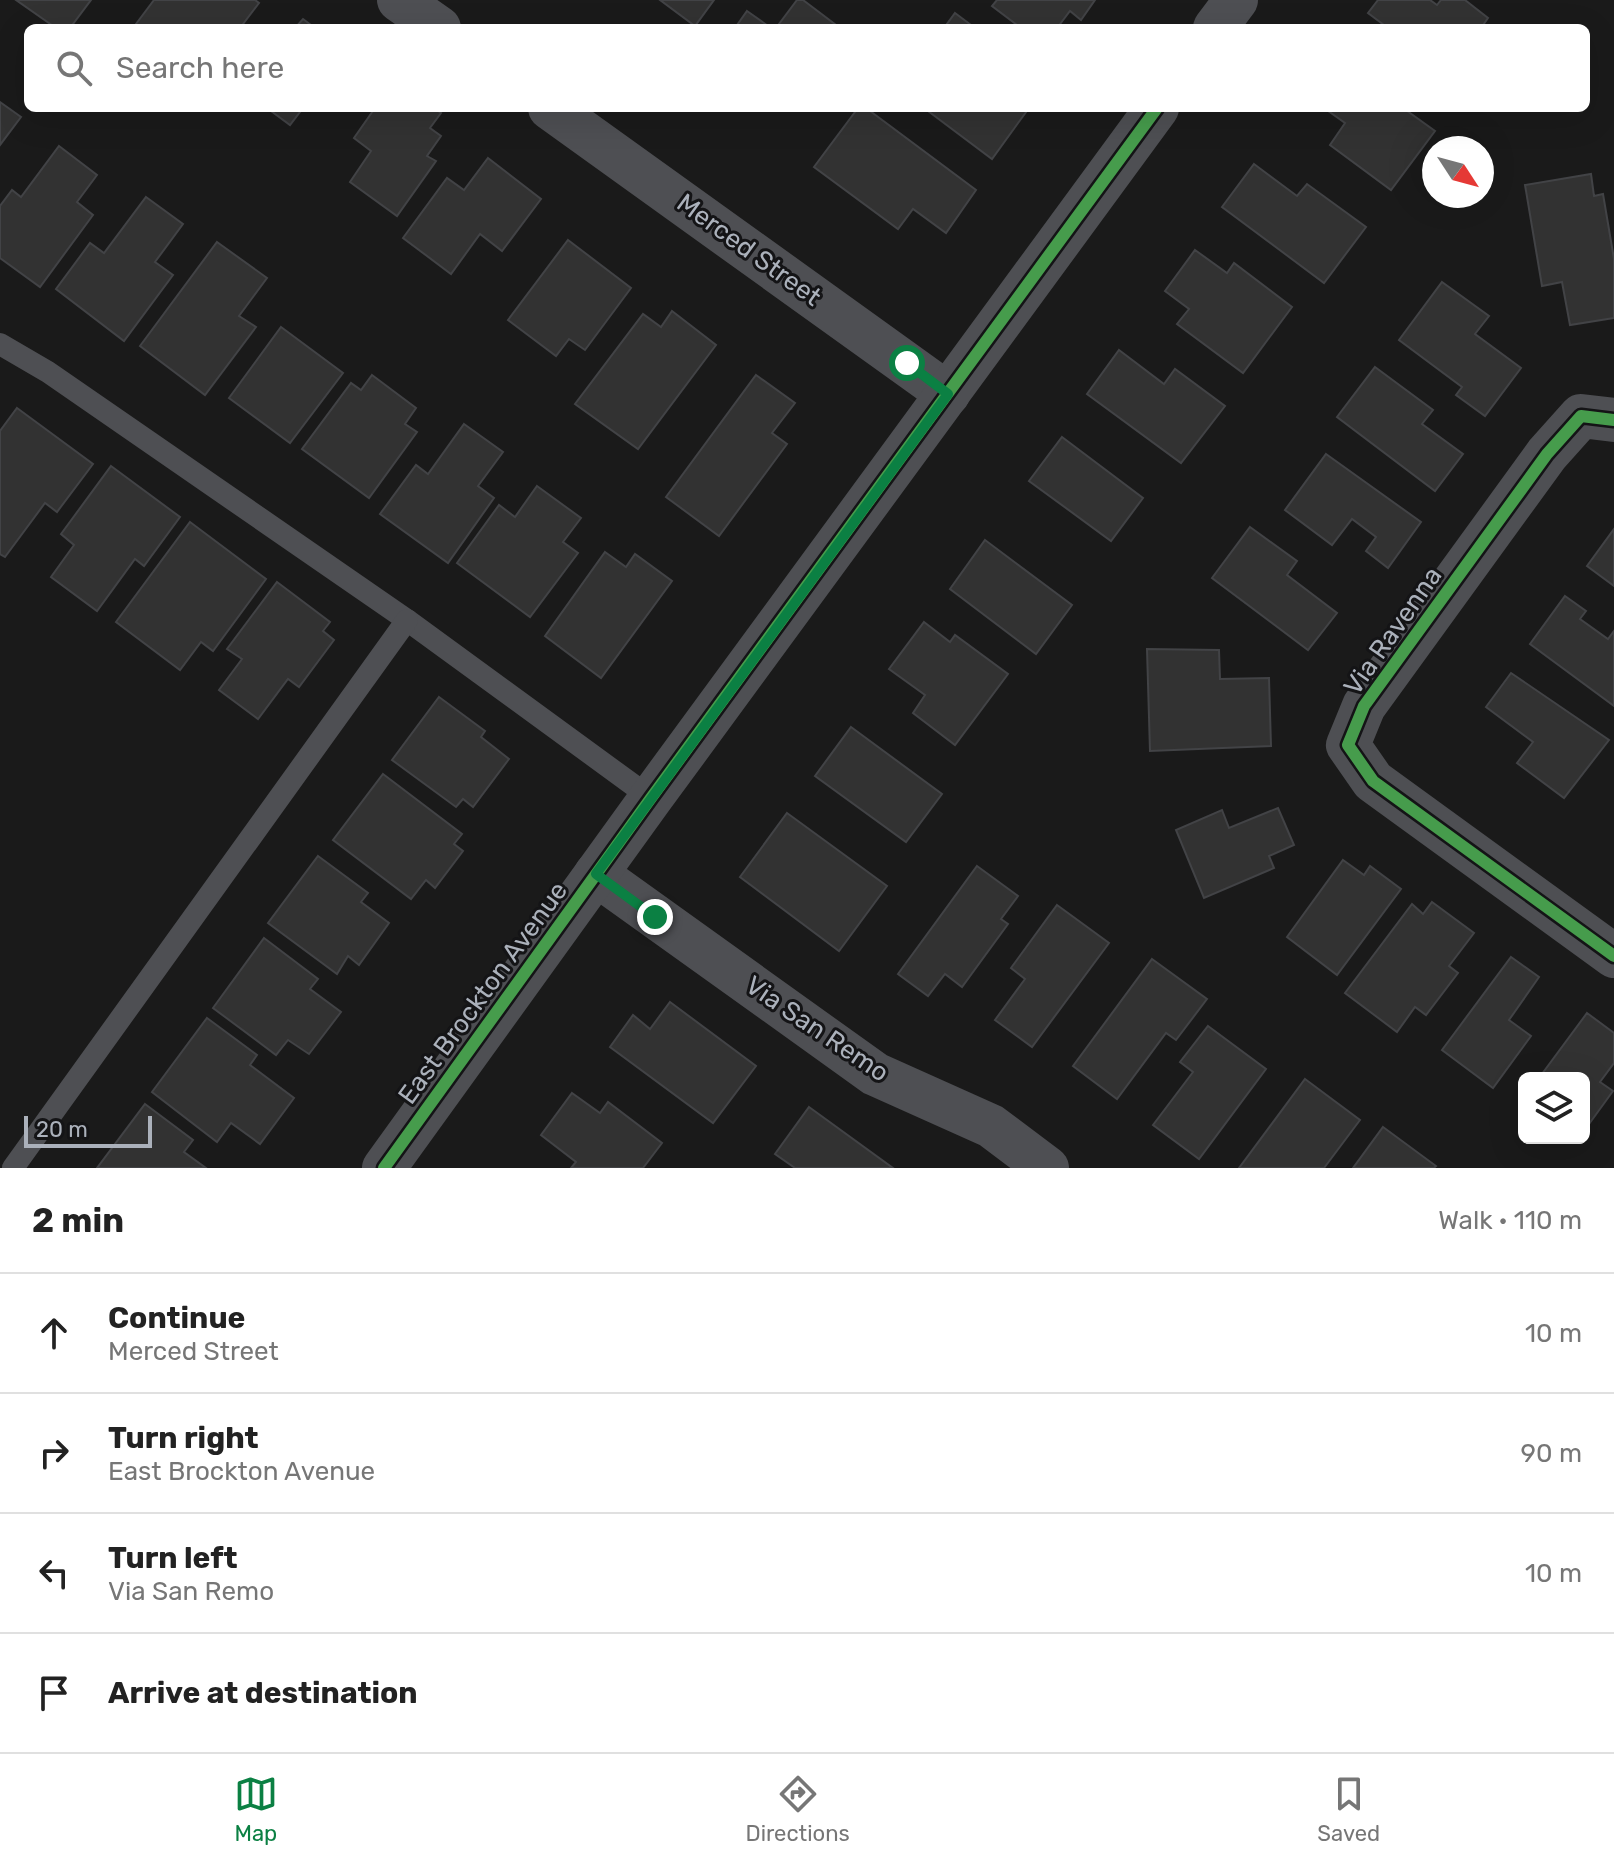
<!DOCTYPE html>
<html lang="en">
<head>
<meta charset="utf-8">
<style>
  :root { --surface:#fff; --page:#f2f2f2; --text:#222; --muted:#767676; --line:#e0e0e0; --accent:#0b8043 }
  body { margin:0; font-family:Rubik,sans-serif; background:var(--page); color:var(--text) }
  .controls { position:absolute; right:24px; bottom:24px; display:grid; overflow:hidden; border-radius:12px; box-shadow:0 8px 32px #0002 }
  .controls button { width:72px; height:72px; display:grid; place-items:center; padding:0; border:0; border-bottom:2px solid var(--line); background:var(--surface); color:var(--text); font:40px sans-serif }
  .compass { position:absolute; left:1422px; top:136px; width:72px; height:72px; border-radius:50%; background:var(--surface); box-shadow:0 8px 32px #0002; rotate:126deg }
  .scale { position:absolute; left:24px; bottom:20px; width:128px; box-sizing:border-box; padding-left:8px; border:4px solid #abb1bb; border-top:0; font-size:22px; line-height:28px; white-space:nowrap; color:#abb1bb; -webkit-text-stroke:6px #141416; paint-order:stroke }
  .stop { position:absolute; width:24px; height:24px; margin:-18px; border:6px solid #0b8043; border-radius:50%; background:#fff }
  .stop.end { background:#0b8043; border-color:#fff; box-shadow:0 2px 8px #0008 }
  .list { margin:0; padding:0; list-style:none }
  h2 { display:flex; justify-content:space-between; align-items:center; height:104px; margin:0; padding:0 32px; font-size:34px }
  h2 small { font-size:26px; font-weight:400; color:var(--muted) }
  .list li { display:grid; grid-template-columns:52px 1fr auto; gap:24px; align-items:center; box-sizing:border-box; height:120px; padding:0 32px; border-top:2px solid var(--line) }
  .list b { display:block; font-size:30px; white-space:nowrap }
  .list p { margin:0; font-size:26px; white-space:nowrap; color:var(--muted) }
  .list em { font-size:26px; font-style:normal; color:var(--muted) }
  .icon { flex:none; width:44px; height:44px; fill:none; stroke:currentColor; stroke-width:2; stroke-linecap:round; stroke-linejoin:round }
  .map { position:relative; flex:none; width:1614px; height:1168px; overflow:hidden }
  .search { position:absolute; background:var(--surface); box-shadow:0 8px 32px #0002; left:24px; right:24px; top:24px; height:88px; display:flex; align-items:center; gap:20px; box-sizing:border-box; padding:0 28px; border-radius:12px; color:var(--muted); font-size:30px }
  .sheet { height:584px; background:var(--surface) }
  nav { display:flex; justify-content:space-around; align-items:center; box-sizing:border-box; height:112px; border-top:2px solid var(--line); background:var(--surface); font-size:22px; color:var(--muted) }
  nav a { display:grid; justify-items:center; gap:4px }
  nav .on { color:var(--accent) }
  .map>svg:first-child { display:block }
  .building { fill:#323232; stroke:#424346; stroke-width:2 }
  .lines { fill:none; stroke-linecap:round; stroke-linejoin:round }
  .lane { stroke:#4e4f53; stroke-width:22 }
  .street { stroke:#4e4f53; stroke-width:44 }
  .cycleway-casing { stroke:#141416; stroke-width:17 }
  .cycleway { stroke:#469c4c; stroke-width:12 }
  .route { stroke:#0b8043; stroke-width:10 }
  .labels { text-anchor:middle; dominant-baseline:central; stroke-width:6; stroke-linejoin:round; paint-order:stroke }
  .street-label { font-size:26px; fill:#abb1bb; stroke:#141416 }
</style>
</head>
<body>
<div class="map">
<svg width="1614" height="1168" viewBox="0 0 1614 1168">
  <rect width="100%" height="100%" fill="#1a1a1a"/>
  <g class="building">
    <polygon points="16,0 91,0 70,28 56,28"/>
    <polygon points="154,0 255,0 259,3 240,28 133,28"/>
    <polygon points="660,0 714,0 695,26"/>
    <polygon points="797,0 803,0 840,28 776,28"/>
    <polygon points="997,0 1095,0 1081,20 1070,11 1057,28 1021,28 992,6"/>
    <polygon points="1378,0 1430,0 1437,5 1441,0 1465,0 1488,18 1481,28 1388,28 1368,13"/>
    <polygon points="747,11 771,28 735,28"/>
    <polygon points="955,13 975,28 944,28"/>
    <polygon points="303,19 315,28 295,28"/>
    <polygon points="0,102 21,117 0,145"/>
    <polygon points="267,108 303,108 290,125"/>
    <polygon points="375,108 434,108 441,113 430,128 441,136 427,156 436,161 397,216 350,182 371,151 354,138"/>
    <polygon points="858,108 866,108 976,190 946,233 913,209 898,229 814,167"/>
    <polygon points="924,108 1029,108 992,159"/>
    <polygon points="1324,108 1403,108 1435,131 1391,190 1330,145 1345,123"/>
    <polygon points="59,146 97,175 77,202 93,215 40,287 0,258 0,206 12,190 21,197"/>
    <polygon points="488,158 541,199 502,251 480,234 451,274 403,238 447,178 464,190"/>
    <polygon points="1254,164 1297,196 1307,184 1366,227 1324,283 1222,207"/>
    <polygon points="1591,174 1594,196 1603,194 1614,259 1614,318 1570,325 1562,282 1542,286 1525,185"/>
    <polygon points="146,197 183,224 155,262 173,275 124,341 56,289 90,243 104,253"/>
    <polygon points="568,240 631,288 585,350 569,339 556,356 508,320"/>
    <polygon points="217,242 267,278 239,316 256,327 205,395 140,346"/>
    <polygon points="1195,250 1227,273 1234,263 1292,307 1243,373 1177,324 1189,309 1165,291"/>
    <polygon points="1442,282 1489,316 1475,334 1521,368 1485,416 1456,395 1462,387 1399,340"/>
    <polygon points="672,311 716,345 638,449 575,404 643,314 661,327"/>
    <polygon points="281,327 343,373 290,443 229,398"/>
    <polygon points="1119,350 1164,384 1175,369 1225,406 1181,463 1087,394"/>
    <polygon points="1375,367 1433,410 1422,424 1463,454 1435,491 1337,417"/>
    <polygon points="372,375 416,408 405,424 417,432 369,498 302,449 351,383 361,390"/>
    <polygon points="756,375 795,403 772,433 787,444 719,536 666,497"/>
    <polygon points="17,408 93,464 57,512 45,503 5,557 0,554 0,431"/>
    <polygon points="464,424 503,452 478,486 494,498 448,563 380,514 416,465 428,474"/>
    <polygon points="1062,437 1143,498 1111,541 1029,481"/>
    <polygon points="1326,454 1421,522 1388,568 1366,551 1376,537 1352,519 1332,545 1285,510"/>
    <polygon points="111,466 180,517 144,566 135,559 97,611 51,577 74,545 61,534"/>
    <polygon points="537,486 581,518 563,542 578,553 530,617 457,563 499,505 515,517"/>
    <polygon points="190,522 266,579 213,651 201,642 180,670 116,622"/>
    <polygon points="1250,527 1297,561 1287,575 1337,613 1308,650 1212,578"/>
    <polygon points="1614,529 1614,586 1587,566"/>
    <polygon points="985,540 1072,605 1036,654 950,589"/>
    <polygon points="605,552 626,567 635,554 672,581 601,678 545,636"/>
    <polygon points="277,582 330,622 323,631 334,640 299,687 288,679 258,719 219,690 242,659 227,649"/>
    <polygon points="1565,596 1586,611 1580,619 1608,639 1614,631 1614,706 1530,644"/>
    <polygon points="924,622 950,642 955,635 1008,674 955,745 913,713 925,695 889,669"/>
    <polygon points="1147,649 1219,650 1220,679 1269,678 1271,746 1150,751"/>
    <polygon points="1511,673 1609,740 1564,798 1517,763 1533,742 1486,707"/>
    <polygon points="439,697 485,731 481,737 509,759 473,807 463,799 456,807 392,760"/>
    <polygon points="851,727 942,794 906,842 815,776"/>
    <polygon points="383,774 462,834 454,844 463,851 435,888 426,880 411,899 333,840"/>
    <polygon points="1278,808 1294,845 1269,856 1274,868 1204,898 1176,830 1222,810 1229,828"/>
    <polygon points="787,813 887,886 839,951 740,877"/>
    <polygon points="318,856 368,893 361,902 389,923 359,965 348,956 337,974 268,923"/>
    <polygon points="1343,860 1364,875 1370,866 1401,889 1337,975 1287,937"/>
    <polygon points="977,866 1018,896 1001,919 1008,924 962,987 945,974 928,996 898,974"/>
    <polygon points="1432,902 1474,933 1449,966 1458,973 1426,1015 1415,1007 1397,1032 1345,993 1412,904 1423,914"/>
    <polygon points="1057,905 1109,943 1032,1047 995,1020 1025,979 1011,968"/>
    <polygon points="264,938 318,979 310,989 341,1012 309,1054 288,1040 276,1055 213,1008"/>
    <polygon points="1511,957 1539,977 1509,1020 1531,1036 1493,1088 1442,1050"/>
    <polygon points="1152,959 1207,999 1176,1040 1166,1033 1117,1099 1073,1066"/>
    <polygon points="670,1002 756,1066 713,1123 610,1047 633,1015 650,1029"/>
    <polygon points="1587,1013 1614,1033 1614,1063 1600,1082 1613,1091 1584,1131 1584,1078 1539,1078"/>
    <polygon points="207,1018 257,1055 250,1065 294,1098 260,1144 231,1123 217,1142 152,1092"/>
    <polygon points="1208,1026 1266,1069 1199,1159 1153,1125 1193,1072 1180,1062"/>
    <polygon points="1305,1079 1360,1120 1324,1168 1239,1168"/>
    <polygon points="572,1093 600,1113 608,1102 662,1143 643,1168 571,1168 576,1162 541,1135"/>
    <polygon points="145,1104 193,1140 184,1152 206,1168 97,1168"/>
    <polygon points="809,1107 893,1168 795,1168 775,1154"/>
    <polygon points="1383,1127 1436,1166 1434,1168 1353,1168"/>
  </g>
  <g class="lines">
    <g class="lane">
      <polyline points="0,344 48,372 407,620 651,798"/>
      <polyline points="13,1168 407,620"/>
    </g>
    <g class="street">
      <polyline points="399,0 439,28"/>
      <polyline points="1215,28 1236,0"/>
      <polyline points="550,108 948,394"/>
      <polyline points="1614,420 1581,416 1547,454 1364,706 1348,745 1373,781 1614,956"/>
      <polyline points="596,874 875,1074 991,1126 1047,1168"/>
      <polyline points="384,1168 651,798 1157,108"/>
    </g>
    <g class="cycleway-casing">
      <g id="cycleway">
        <polyline points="1614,420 1581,416 1547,454 1364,706 1348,745 1373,781 1614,956"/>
        <polyline points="384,1168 651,798 1157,108"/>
      </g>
    </g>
    <use href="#cycleway" class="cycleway"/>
  </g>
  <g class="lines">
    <polyline class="route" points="655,917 596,874 948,394 907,363"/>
  </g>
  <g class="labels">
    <g class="street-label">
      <text transform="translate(749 250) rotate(36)">Merced Street</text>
      <text transform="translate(1393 631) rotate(-55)">Via Ravenna</text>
      <text transform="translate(483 993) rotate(-54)">East Brockton Avenue</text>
      <text transform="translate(817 1029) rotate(34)">Via San Remo</text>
    </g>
  </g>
</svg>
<div class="controls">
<button><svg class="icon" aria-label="layers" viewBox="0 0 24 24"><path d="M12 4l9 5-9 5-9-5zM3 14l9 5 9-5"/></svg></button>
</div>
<svg class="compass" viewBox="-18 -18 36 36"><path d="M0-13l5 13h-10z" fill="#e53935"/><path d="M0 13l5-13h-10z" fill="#767676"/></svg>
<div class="scale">20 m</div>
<div class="stop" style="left:907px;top:363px"></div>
<div class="stop end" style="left:655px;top:917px"></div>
<div class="search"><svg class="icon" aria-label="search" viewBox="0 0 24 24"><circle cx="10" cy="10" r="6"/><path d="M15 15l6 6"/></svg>Search here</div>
</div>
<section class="sheet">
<h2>2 min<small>Walk · 110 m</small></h2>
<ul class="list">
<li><svg class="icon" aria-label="ahead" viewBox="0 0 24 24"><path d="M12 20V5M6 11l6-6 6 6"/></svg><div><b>Continue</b><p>Merced Street</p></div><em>10 m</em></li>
<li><svg class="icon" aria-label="right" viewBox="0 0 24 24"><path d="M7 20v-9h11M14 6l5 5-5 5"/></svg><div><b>Turn right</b><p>East Brockton Avenue</p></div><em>90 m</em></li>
<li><svg class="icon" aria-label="left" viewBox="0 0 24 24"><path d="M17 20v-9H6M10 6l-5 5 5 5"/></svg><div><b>Turn left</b><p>Via San Remo</p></div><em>10 m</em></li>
<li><svg class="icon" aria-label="arrive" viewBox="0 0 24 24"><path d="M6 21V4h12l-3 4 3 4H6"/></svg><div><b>Arrive at destination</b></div></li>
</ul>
</section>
<nav>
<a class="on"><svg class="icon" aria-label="map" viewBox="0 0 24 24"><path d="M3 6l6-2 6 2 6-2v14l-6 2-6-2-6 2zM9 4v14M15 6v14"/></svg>Map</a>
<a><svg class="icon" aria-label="directions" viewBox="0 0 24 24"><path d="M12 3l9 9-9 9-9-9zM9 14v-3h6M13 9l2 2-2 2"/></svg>Directions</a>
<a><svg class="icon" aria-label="saved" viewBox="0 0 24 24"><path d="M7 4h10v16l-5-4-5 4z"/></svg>Saved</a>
</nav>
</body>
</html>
